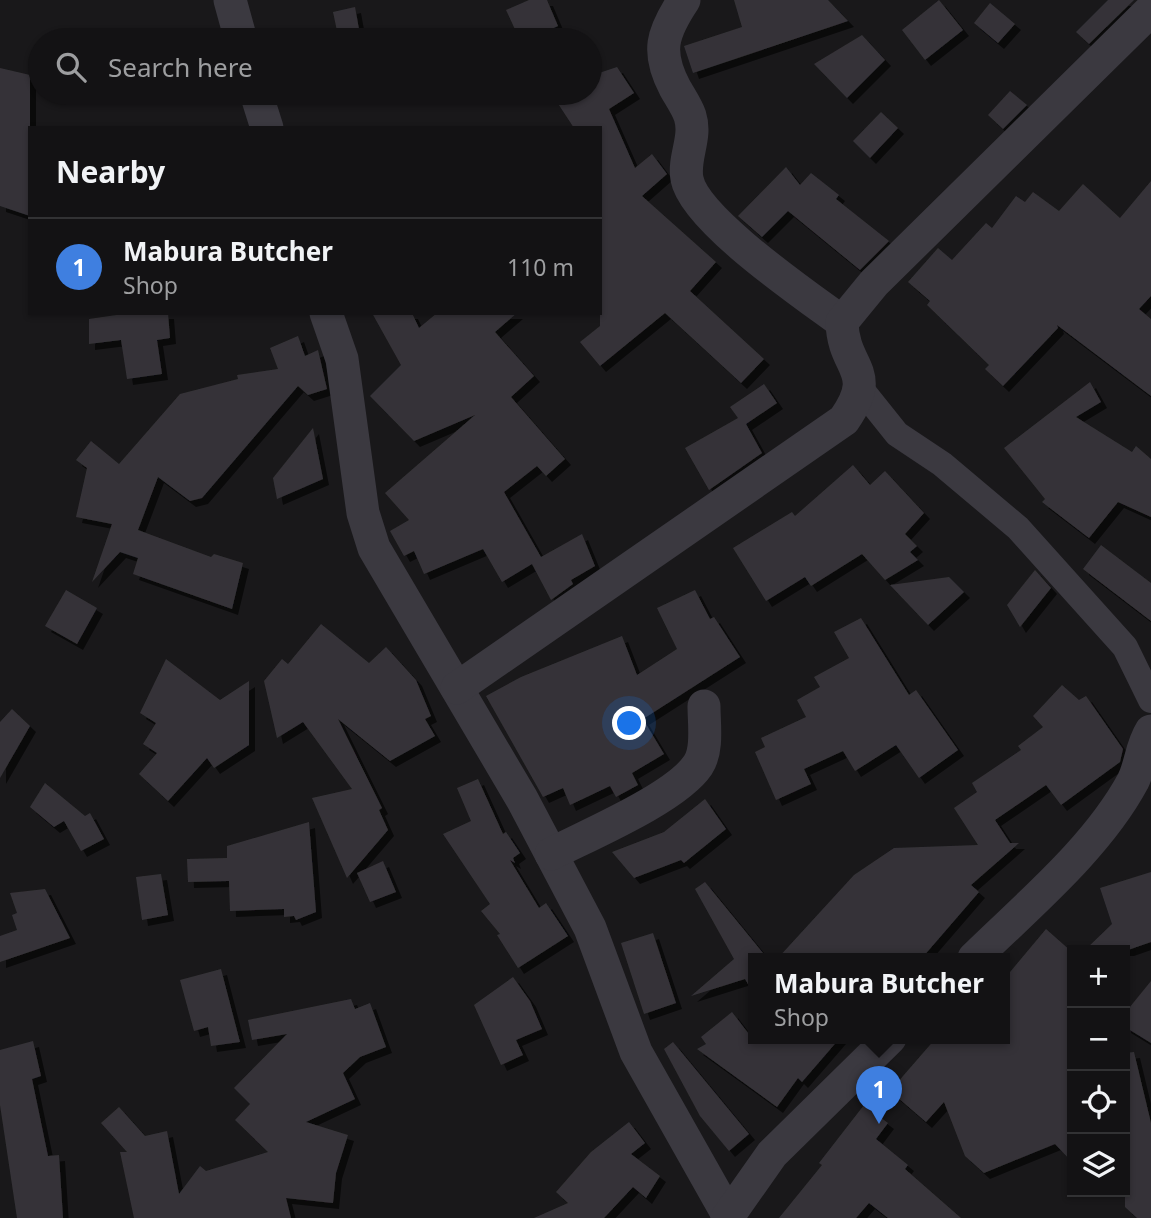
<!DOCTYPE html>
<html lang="en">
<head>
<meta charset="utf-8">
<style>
  :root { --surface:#131214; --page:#1c1b1d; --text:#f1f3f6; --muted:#9d9ea0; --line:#323234; --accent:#1a73e8 }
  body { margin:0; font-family:"Noto Sans",sans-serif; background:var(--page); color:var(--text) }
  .controls { position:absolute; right:21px; bottom:21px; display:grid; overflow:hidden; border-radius:0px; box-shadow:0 2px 5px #0004 }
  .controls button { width:63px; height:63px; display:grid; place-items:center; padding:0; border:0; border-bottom:2px solid var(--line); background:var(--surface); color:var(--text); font:35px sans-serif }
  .you { position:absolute; left:630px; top:724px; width:24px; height:24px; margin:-18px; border:5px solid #fff; border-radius:50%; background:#1a73e8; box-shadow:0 0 0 10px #1a73e833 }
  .badge { display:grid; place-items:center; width:46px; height:46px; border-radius:50%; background:var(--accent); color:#fff; font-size:23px; font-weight:700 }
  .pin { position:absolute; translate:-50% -58px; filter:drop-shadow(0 2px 4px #0008) }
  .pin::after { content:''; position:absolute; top:37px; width:24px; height:21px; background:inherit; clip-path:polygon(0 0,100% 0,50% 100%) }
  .popup { position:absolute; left:748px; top:953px; width:262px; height:91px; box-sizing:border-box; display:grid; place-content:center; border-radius:0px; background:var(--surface); filter:drop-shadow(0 2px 5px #0005); font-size:23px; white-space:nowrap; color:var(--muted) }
  .popup b { font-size:26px; color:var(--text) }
  .popup::after { content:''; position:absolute; left:50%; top:100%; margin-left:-14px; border:14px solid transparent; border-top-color:var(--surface) }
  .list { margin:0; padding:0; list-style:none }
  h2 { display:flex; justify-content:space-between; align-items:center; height:91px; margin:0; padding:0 28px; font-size:30px }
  h2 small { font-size:23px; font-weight:400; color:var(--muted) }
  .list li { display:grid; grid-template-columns:46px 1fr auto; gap:21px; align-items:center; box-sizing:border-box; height:98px; padding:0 28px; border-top:2px solid var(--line) }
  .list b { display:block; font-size:26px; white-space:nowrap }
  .list p { margin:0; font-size:23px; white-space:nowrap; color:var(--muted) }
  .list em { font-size:23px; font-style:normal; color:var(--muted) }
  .icon { flex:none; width:38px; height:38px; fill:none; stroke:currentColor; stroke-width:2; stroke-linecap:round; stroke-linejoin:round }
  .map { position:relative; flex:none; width:1151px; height:1218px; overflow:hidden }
  .search { position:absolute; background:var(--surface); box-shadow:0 2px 5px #0004; left:28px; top:28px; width:574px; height:77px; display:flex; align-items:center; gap:18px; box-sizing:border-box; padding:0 24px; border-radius:38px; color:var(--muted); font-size:26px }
  .panel { position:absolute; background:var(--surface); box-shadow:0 2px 5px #0004; left:28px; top:126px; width:574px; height:189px; border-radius:0px }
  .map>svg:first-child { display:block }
  .building { fill:#353337; filter:url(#shadow) }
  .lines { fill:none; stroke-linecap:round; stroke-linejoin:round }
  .pedestrian { stroke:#3b3940; stroke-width:26 }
  .minor { stroke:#3b3940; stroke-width:33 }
</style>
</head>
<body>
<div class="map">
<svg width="1151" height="1218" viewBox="0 0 1151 1218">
  <defs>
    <filter id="shadow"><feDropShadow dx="6" dy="6" stdDeviation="0" flood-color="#0009"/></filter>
  </defs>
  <rect width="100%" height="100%" fill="#19181a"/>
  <g class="building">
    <polygon points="529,0 547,0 558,26 528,40 520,40 506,10"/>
    <polygon points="734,0 828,0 848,21 693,73 684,46 742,27"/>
    <polygon points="939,0 963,30 925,60 902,30"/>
    <polygon points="1108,0 1134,0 1089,44 1076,32"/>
    <polygon points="990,3 1015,24 998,43 974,23"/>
    <polygon points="355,7 361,40 339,40 333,12"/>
    <polygon points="862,35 885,60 847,98 814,64"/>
    <polygon points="617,67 634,93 609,109 635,168 652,154 667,174 642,196 716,262 690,291 764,359 741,383 665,313 600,366 580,342 600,326 600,128 574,128 551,93 590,93 590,76"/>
    <polygon points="0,68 30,75 30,216 0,206"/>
    <polygon points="1010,91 1027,105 1003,129 988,115"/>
    <polygon points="881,112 898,128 870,158 853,141"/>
    <polygon points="786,167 800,185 811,173 839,195 836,199 889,241 860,270 788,211 762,237 738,216"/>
    <polygon points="1151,181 1151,296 1139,309 1151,319 1151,396 1057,325 1058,328 1003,386 985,369 989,365 927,305 930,301 908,282 938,248 952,260 986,223 992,228 1016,196 1025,202 1033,192 1059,211 1083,184 1120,218"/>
    <polygon points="130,313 168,313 170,338 157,340 162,374 127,379 121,340 89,344 89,319"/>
    <polygon points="372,313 412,313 419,328 437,313 517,313 495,332 534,376 511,397 565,459 546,476 537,466 504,492 541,557 582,534 595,566 571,580 573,584 551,600 532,564 502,582 483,549 424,574 414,551 404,556 390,531 409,520 385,493 475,415 414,441 370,396 401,365"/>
    <polygon points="298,336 305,356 318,350 327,389 308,395 298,386 202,498 190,501 158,477 138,530 211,557 214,554 243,563 232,609 133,574 138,558 120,552 92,582 112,524 76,517 87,468 76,460 91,441 119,464 180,394 238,379 237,375 278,369 270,348"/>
    <polygon points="1090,382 1101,402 1076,417 1132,452 1136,446 1151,459 1151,517 1118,502 1089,538 1042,502 1045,499 1004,448"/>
    <polygon points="764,384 777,403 746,424 762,453 709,490 685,448 738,418 730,407"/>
    <polygon points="313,428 323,479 277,499 273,478"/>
    <polygon points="853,465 870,485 885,471 924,513 905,534 917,546 910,552 918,560 885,580 862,554 811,586 805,577 766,601 733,548 792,512 795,516"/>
    <polygon points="1101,545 1151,583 1151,621 1083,569"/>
    <polygon points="1035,570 1051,588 1020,627 1007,605"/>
    <polygon points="949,577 964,592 928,625 890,585"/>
    <polygon points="66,590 97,608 77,644 45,626"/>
    <polygon points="695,590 710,619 714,617 740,657 643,719 664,754 632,773 638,785 616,797 610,786 570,805 563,788 543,797 486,696 521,677 622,636 637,675 677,649 657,608"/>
    <polygon points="861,618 909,695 916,690 958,750 919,778 896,745 855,771 843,751 804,769 811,784 776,800 755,752 765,747 761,738 806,717 797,700 820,687 814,677 849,658 834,632"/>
    <polygon points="321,624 369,663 386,647 416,680 431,716 425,719 435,736 390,761 338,719 382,808 379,810 388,830 347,878 312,798 352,789 303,722 277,738 264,681 282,659 288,664"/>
    <polygon points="166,659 220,700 249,681 249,745 214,768 207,758 168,801 139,774 157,753 143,744 156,723 140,713"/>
    <polygon points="1062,685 1079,700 1086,696 1123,749 1120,762 1061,805 1046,785 995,820 1010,843 1019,843 971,885 979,892 922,958 819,958 817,954 807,958 778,958 854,875 894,848 978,845 954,808 977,792 972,783 1021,750 1018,746 1043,727 1033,716"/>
    <polygon points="12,709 30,726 0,778 0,722"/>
    <polygon points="478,779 503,834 506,832 520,853 513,858 515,863 510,860 539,908 546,903 568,936 518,968 497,935 500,934 481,911 490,904 443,834 471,821 457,788"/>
    <polygon points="45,783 85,816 90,813 104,839 81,851 64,821 54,827 30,807"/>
    <polygon points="705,799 726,829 684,863 681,860 634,878 612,852 664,832"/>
    <polygon points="309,822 316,912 296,920 294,916 284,917 284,909 230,911 229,881 188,882 187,859 227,858 227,846"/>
    <polygon points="383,861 396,892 370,902 357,873"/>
    <polygon points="1151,872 1151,942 1128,950 1085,950 1112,924 1100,888"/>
    <polygon points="161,874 168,915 142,920 136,877"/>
    <polygon points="705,882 767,958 753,958 753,993 745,979 691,996 734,959 695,889"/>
    <polygon points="45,889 70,938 0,962 0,936 17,930 12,915 17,913 10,893"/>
    <polygon points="1046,929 1072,952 1072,1162 1055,1144 984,1173 965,1156 944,1102 926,1122 890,1091 936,1038 1005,1038 1005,978"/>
    <polygon points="653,933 676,1003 644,1014 621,943"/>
    <polygon points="221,969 240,1042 211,1046 208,1027 194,1031 180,980"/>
    <polygon points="513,977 530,1001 542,1029 516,1040 523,1055 501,1065 474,1005"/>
    <polygon points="1151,981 1151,1043 1125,1027 1125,1013"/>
    <polygon points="351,999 355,1009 370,1003 386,1047 360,1057 343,1073 355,1099 306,1122 348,1135 336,1173 333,1203 286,1198 291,1218 134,1218 120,1152 127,1152 101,1123 119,1107 145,1136 167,1131 179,1194 200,1166 206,1171 268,1152 235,1120 250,1104 234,1088 287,1034 252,1040 248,1020"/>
    <polygon points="732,1012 752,1038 840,1038 802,1082 798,1078 777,1107 697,1049 706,1044 701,1037"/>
    <polygon points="33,1041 41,1076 32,1079 48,1156 59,1155 63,1218 17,1218 0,1105 0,1050"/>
    <polygon points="673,1042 749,1134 729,1151 700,1116 664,1049"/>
    <polygon points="1134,1052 1151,1123 1151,1218 1137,1218 1125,1207 1125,1053"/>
    <polygon points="864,1105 888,1123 876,1139 908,1165 905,1169 961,1218 888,1218 869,1203 856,1218 779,1218 822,1165 819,1163"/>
    <polygon points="629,1122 645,1143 631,1154 660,1176 646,1198 633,1187 604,1218 534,1218 568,1203 556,1192 591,1152"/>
  </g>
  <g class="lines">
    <polyline class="pedestrian" points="861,389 897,434 942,464 1018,528 1125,647 1151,700"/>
    <g class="minor">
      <polyline points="230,0 241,40"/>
      <path d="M684,0C662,33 656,52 675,88C680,97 687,107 690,116C697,138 683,157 687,179C695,220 807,296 842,322"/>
      <polyline points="256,93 267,128"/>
      <polyline points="326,313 342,359 363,513 374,548 522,799 590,928 636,1052 728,1215"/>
      <path d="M457,688L844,420C879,370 843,370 842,322L874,283L1151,10"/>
      <path d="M551,854C588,835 676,798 698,765C708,750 704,724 704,706"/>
      <path d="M974,958C1027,906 1097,848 1133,781C1141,765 1141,747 1151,731"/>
      <polyline points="727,1218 772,1154 890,1038"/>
    </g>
  </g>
</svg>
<div class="controls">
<button>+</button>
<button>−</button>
<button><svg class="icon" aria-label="locate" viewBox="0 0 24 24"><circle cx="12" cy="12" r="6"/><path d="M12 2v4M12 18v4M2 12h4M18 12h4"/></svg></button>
<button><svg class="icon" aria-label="layers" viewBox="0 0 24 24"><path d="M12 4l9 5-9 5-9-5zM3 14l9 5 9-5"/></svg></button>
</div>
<div class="you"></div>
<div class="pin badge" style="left:879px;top:1124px;background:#3f7fe0">1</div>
<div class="popup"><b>Mabura Butcher</b>Shop</div>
<div class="search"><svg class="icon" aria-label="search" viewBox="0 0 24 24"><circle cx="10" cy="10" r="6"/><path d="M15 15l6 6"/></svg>Search here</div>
<section class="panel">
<h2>Nearby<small></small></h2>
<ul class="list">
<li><span class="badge" style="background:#3f7fe0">1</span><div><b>Mabura Butcher</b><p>Shop</p></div><em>110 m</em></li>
</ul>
</section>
</div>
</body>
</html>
